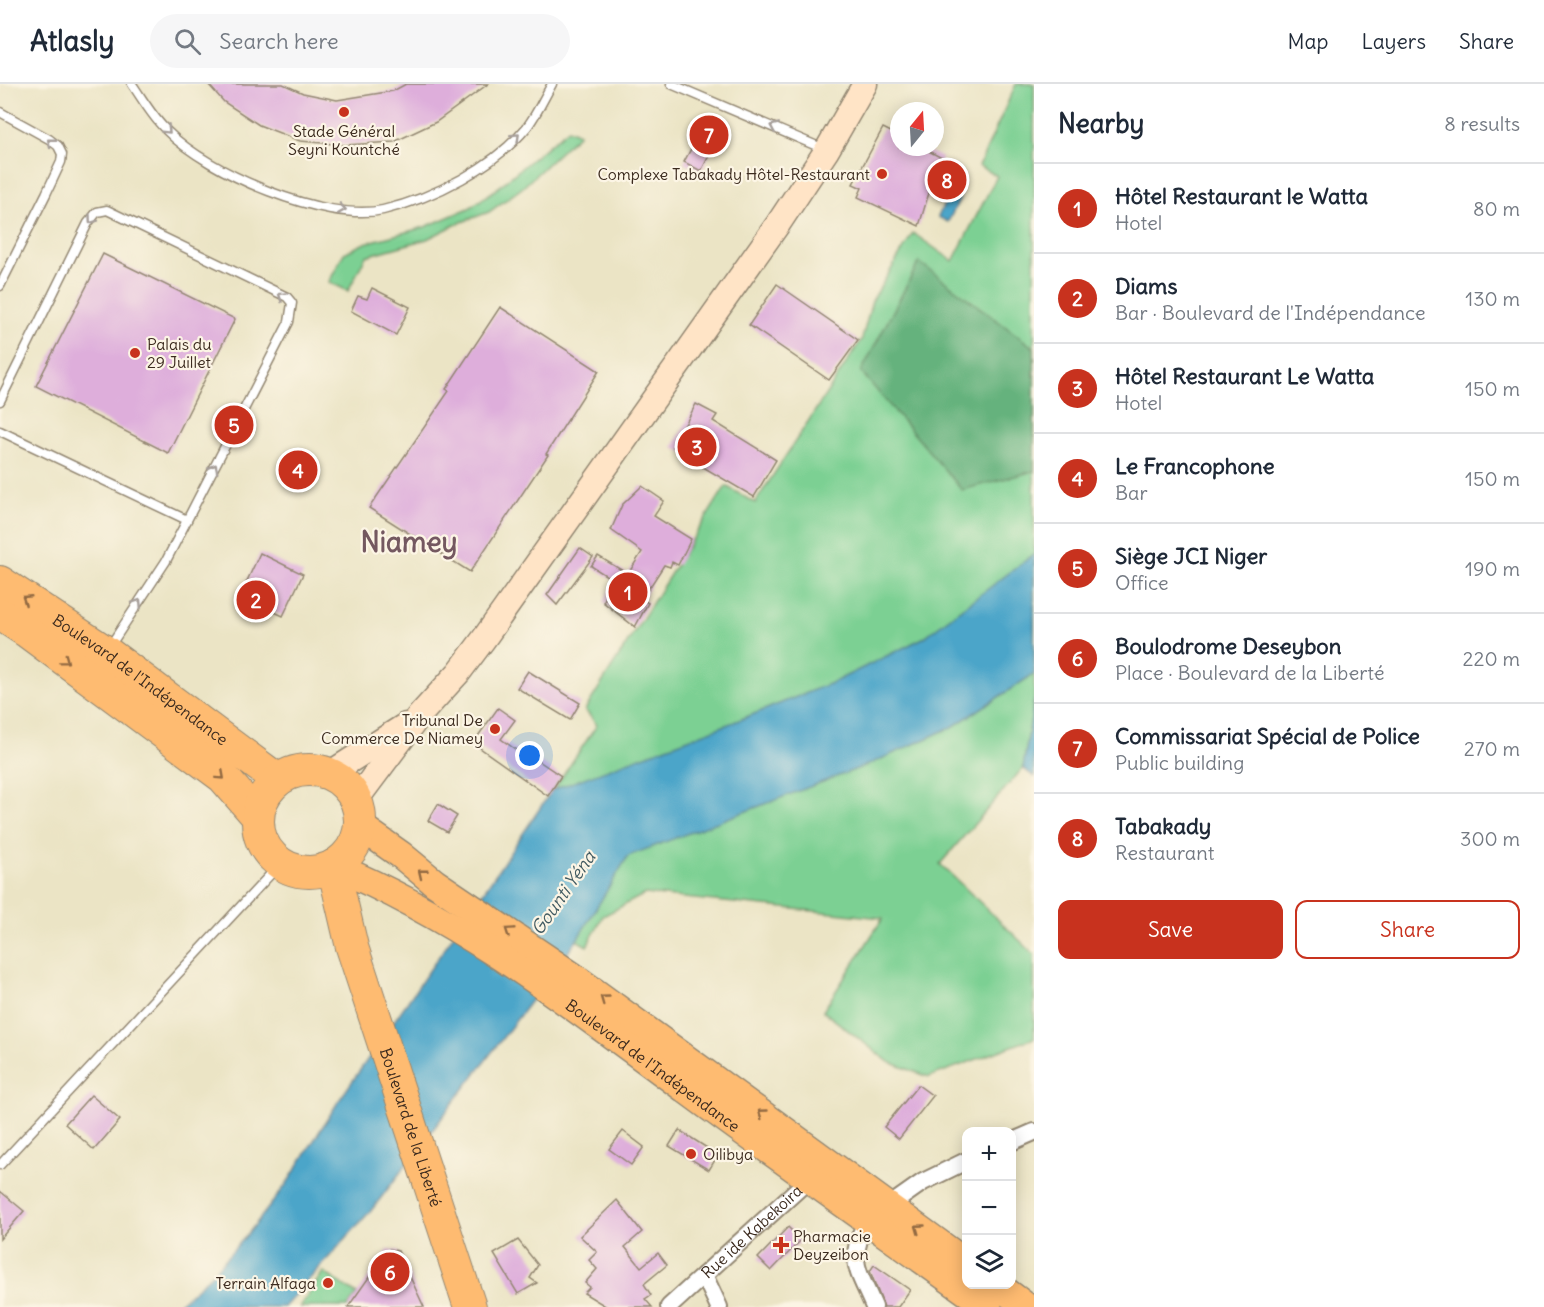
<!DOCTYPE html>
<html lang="en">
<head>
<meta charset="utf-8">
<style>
  :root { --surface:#fff; --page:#f6f6f7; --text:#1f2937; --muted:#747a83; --line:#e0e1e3; --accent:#c8321e }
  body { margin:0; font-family:Delius,sans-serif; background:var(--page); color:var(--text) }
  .controls { position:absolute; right:18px; bottom:18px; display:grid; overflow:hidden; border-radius:12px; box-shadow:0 3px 15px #0003 }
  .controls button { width:54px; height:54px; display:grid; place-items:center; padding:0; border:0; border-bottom:2px solid var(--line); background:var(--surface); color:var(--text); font:30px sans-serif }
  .compass { position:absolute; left:890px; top:18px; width:54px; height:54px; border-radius:50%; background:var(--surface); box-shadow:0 3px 15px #0003; rotate:18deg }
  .you { position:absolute; left:530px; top:672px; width:21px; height:21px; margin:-15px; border:4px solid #fff; border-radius:50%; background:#1a73e8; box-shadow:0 0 0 9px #1a73e833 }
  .badge { display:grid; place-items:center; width:39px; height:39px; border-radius:50%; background:var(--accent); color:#fff; font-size:20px; font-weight:700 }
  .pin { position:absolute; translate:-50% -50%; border:3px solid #fff; box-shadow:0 2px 6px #0006 }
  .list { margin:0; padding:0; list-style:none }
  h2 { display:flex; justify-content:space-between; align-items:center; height:78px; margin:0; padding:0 24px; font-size:26px }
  h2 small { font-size:20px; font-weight:400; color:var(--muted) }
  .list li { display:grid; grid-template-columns:39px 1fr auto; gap:18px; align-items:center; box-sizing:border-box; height:90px; padding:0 24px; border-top:2px solid var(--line) }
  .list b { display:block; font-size:22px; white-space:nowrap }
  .list p { margin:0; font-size:20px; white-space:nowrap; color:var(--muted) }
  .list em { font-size:20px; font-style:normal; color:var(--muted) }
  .actions { display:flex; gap:12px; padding:18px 24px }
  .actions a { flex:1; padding:14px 0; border:2px solid var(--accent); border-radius:12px; text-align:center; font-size:21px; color:var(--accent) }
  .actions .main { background:var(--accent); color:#fff }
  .icon { flex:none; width:33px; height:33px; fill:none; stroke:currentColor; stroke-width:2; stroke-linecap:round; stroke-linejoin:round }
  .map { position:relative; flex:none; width:1034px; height:1223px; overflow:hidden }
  header { display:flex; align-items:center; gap:36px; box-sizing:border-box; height:84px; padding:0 30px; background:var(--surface); border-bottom:2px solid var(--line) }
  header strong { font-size:28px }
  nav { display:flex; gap:33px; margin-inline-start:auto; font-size:21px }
  .search { width:420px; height:54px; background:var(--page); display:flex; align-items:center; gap:15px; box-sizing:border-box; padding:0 21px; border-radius:33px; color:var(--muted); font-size:22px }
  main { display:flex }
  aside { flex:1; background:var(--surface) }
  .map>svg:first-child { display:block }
  .green { fill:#7cd093; stroke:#5c7d58; stroke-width:1.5 }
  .forest { fill:#65b27d; stroke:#506e4e; stroke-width:1.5 }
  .water { fill:#4ca5c9; stroke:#446874; stroke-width:1.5 }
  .building { fill:#deaedb }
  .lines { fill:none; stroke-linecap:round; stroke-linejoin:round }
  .lane-casing { stroke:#938772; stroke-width:11 }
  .street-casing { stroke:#938772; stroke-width:20 }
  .secondary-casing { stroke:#938772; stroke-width:27 }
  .primary-casing { stroke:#938772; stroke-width:30 }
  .highway-casing { stroke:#938772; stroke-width:34 }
  .lane { stroke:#fff; stroke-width:8 }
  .street { stroke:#fff; stroke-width:16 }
  .secondary { stroke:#ffe4c6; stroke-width:24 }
  .primary { stroke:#febb71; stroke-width:27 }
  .highway { stroke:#febb71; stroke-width:32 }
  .oneway { stroke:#a79f9a }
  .oneway2 { stroke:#936b43 }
  .poi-dot { fill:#c8321e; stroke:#fcf5e5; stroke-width:2 }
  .labels { text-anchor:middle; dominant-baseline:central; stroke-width:4.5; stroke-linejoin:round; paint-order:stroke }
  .poi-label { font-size:16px; fill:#3b2a1e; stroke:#fcf5e5; text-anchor:end }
  .street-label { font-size:16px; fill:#3b2a1e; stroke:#fcf5e5 }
  .water-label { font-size:18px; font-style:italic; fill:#425b62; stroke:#fcf5e5 }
  .town-label { font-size:28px; font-weight:bold; fill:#745860; stroke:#fcf5e5 }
</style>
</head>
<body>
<header>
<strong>Atlasly</strong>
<div class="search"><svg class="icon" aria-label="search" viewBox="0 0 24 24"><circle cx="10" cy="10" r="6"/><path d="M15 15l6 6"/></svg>Search here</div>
<nav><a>Map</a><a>Layers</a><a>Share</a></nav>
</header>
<main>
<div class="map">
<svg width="1034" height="1223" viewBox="0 0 1034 1223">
  <rect width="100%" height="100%" fill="#fcf5e5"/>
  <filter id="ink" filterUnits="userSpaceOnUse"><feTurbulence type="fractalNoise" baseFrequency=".0167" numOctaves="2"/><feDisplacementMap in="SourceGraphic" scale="12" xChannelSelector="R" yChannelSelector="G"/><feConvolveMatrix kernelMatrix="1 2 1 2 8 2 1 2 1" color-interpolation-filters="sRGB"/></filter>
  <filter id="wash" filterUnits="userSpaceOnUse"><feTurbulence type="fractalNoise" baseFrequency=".008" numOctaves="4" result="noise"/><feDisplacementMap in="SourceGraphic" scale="24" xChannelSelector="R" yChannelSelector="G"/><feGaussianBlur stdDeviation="1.35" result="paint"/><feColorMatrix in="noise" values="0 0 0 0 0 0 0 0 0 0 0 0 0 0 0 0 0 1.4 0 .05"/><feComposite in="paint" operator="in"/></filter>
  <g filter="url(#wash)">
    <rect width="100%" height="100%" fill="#ebe4c5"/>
    <g class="green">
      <polygon points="1016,0 1034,0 1034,615 1023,684 940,780 1034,870 1034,954 929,993 889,978 823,927 883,834 645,810 603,832 587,862 486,806 597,641 585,626 726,402 755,419 862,255 872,217 913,149 953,177 997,92 979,82"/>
      <polygon points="568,45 579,50 522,104 489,128 459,139 427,155 366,172 348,207 329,198 344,169 365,159 425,143 469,124 495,106"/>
      <polygon points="323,1188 357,1210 348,1223 300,1223"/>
    </g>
    <polygon class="forest" points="919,178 1034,264 1034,387 962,406 861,288"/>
    <g class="water">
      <polygon points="949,110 960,114 948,138 938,133"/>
      <polygon points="1034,470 1034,590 954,642 870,680 628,772 575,859 374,1123 286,1221 284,1223 175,1223 209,1193 251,1146 286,1101 338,1018 485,806 552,706 734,638 836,597 923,554"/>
      <polygon points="1034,615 1034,693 1023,684"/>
    </g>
    <g id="blocks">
      <g class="building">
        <polygon points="208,0 283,0 303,9 337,16 393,7 406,0 488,0 436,38 394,58 345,61 300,57 259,41 224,18"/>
        <polygon points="708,33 725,41 701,87 684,78"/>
        <polygon points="883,44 899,52 899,63 921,63 942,74 928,100 931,102 919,142 858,113 862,104 853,100"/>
        <polygon points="103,170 235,235 168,369 36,302"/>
        <polygon points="777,200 858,256 829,296 749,241"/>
        <polygon points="372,204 410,223 396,251 351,227 358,212 367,215"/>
        <polygon points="500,223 599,287 546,370 548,371 470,488 369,424 449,307 446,305"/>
        <polygon points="696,320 717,331 713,337 776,376 754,413 698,380 700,377 673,363"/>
        <polygon points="642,402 664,417 654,432 691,455 678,481 672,478 670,483 664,481 642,515 648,519 635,543 603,518 615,497 591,482 598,472 628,490 642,468 611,446 622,421"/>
        <polygon points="580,464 593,473 557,521 547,511"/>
        <polygon points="260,469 303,490 283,532 240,512"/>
        <polygon points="528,587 580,619 570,636 517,604"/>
        <polygon points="498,624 515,636 501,655 522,670 524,667 561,692 548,712 473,659"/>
        <polygon points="438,720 457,732 447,748 428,737"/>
        <polygon points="918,1001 933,1012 899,1055 884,1043"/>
        <polygon points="91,1011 120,1036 94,1066 65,1040"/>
        <polygon points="679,1046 718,1071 709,1086 669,1062"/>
        <polygon points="623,1047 644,1063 631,1081 609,1065"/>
        <polygon points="0,1107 24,1127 0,1155"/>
        <polygon points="617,1116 642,1148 625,1163 641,1183 658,1169 667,1181 644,1200 651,1211 645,1215 652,1223 607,1223 584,1209 590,1203 585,1199 597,1185 589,1176 597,1168 580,1152"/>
        <polygon points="788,1143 801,1156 771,1187 758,1174"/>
        <polygon points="518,1156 538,1181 530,1194 537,1199 518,1210 494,1170"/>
        <polygon points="389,1165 398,1167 424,1223 348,1223"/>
        <polygon points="874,1181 910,1206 898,1223 884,1223 870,1187"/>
      </g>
    </g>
  </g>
  <g filter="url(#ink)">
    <use href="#blocks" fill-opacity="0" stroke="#938772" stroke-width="1.5"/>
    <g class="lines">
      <g class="lane-casing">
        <g id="lane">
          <path d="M132,0C143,16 153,34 167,47C208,89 325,139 383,126C434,114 494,83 527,43C537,30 544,14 552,0"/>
          <polyline points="671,0 824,65"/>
          <polyline points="0,28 49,55 58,62 62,70 61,78 46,110 0,202"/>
          <polyline points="0,317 88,139 97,128 107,126 287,213 292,219 289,238 166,477 110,562"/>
          <polyline points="0,347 187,436"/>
          <polyline points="0,1081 281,779"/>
        </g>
      </g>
      <g class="street-casing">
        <g id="street">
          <polyline points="1011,1058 1034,1048"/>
          <polyline points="889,1122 923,1098 966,1077"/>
          <path d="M867,1136C847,1178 857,1183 874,1223"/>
          <polyline points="704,1191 719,1223"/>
          <path id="s1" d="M669,1223L808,1096"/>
        </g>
      </g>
      <g class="secondary-casing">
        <g id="secondary">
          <polyline points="329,690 406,641"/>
          <polyline points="356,716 418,633 459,588 483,556 778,140 827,66 865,0"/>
        </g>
      </g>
      <g class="primary-casing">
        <g id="primary">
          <polyline points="360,742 401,771 435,799 574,893 966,1179"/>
          <path id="s2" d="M333,782C464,836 576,925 689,1008C788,1081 888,1151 988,1223"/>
          <polyline points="996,1200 1027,1223"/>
        </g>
      </g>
      <g class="highway-casing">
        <g id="highway">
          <path id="s3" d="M0,498L106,568L278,696"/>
          <polyline points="0,530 26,547 223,693 258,733"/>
          <circle cx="309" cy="737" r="51"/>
          <path id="s4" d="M333,782L352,863L470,1223"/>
        </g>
      </g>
      <use href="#lane" class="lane"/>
      <use href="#street" class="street"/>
      <use href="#secondary" class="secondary"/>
      <use href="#primary" class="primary"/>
      <use href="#highway" class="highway"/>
    </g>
    <defs><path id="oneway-chevron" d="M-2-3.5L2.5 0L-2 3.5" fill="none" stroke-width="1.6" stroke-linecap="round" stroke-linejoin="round" transform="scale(1.5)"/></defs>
    <g class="oneway">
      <use href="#oneway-chevron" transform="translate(774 43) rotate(-157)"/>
      <use href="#oneway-chevron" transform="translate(167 46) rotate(45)"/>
      <use href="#oneway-chevron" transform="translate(516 53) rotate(-44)"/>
      <use href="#oneway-chevron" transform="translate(51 58) rotate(-141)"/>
      <use href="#oneway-chevron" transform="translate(342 125) rotate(9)"/>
      <use href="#oneway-chevron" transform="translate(92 136) rotate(126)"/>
      <use href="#oneway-chevron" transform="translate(282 212) rotate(-146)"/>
      <use href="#oneway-chevron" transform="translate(214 384) rotate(-63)"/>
      <use href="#oneway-chevron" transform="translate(138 519) rotate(-57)"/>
    </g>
    <g class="oneway2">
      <use href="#oneway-chevron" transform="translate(26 515) rotate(-147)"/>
      <use href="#oneway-chevron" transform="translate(65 576) rotate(37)"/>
      <use href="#oneway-chevron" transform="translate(221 692) rotate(42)"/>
      <use href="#oneway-chevron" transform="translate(422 789) rotate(-141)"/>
      <use href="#oneway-chevron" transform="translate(509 847) rotate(-146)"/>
      <use href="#oneway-chevron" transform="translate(604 915) rotate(-144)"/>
      <use href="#oneway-chevron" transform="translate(762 1029) rotate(-144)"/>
      <use href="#oneway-chevron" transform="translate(919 1144) rotate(-144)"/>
    </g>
  </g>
  <g class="poi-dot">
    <circle cx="344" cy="28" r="6"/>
    <circle cx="882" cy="90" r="6"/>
    <circle cx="135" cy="269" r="6"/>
    <circle cx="495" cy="645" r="6"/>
    <circle cx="691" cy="1070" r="6"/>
    <path d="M778 1152h6v6h6v6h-6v6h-6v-6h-6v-6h6z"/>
    <circle cx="328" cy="1199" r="6"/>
  </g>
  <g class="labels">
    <g class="poi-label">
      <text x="344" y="47" text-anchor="middle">Stade Général<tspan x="344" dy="18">Seyni Kountché</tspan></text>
      <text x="870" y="90">Complexe Tabakady Hôtel-Restaurant</text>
      <text x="147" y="260" text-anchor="start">Palais du<tspan x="147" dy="18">29 Juillet</tspan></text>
      <text x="483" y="636">Tribunal De<tspan x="483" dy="18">Commerce De Niamey</tspan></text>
      <text x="703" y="1070" text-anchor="start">Oilibya</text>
      <text x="793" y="1152" text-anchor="start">Pharmacie<tspan x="793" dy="18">Deyzeibon</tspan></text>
      <text x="316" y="1199">Terrain Alfaga</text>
    </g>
    <g class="street-label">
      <text stroke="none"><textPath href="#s3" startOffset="171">Boulevard de l'Indépendance</textPath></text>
      <text stroke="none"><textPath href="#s2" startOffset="378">Boulevard de l'Indépendance</textPath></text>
      <text stroke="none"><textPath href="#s4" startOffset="273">Boulevard de la Liberté</textPath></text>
      <text stroke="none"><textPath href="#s1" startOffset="112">Rue ide Kabekoira</textPath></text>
    </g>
    <g class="water-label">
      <text transform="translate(563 809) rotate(-55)">Gounti Yéna</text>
    </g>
    <g class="town-label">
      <text x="409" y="458">Niamey</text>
    </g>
  </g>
</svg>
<div class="controls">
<button>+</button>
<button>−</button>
<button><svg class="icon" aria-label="layers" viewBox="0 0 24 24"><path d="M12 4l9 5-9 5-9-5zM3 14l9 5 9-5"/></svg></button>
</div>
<svg class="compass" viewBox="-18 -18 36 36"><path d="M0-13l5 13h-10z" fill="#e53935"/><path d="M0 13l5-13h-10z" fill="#747a83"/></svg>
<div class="you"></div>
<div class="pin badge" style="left:628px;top:508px">1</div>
<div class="pin badge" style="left:256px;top:516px">2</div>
<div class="pin badge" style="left:697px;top:363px">3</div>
<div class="pin badge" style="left:298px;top:386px">4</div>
<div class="pin badge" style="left:234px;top:341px">5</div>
<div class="pin badge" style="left:390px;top:1188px">6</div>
<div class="pin badge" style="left:709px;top:51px">7</div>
<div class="pin badge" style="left:947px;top:96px">8</div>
</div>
<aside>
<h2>Nearby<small>8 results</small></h2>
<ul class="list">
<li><span class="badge">1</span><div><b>Hôtel Restaurant le Watta</b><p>Hotel</p></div><em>80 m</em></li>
<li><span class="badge">2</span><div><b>Diams</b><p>Bar · Boulevard de l'Indépendance</p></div><em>130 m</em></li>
<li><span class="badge">3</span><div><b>Hôtel Restaurant Le Watta</b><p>Hotel</p></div><em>150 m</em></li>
<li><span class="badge">4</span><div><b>Le Francophone</b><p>Bar</p></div><em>150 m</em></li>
<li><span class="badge">5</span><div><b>Siège JCI Niger</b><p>Office</p></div><em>190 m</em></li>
<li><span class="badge">6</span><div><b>Boulodrome Deseybon</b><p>Place · Boulevard de la Liberté</p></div><em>220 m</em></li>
<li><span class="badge">7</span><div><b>Commissariat Spécial de Police</b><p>Public building</p></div><em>270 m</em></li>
<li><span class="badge">8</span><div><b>Tabakady</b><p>Restaurant</p></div><em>300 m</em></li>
</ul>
<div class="actions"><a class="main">Save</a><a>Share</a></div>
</aside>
</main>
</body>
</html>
